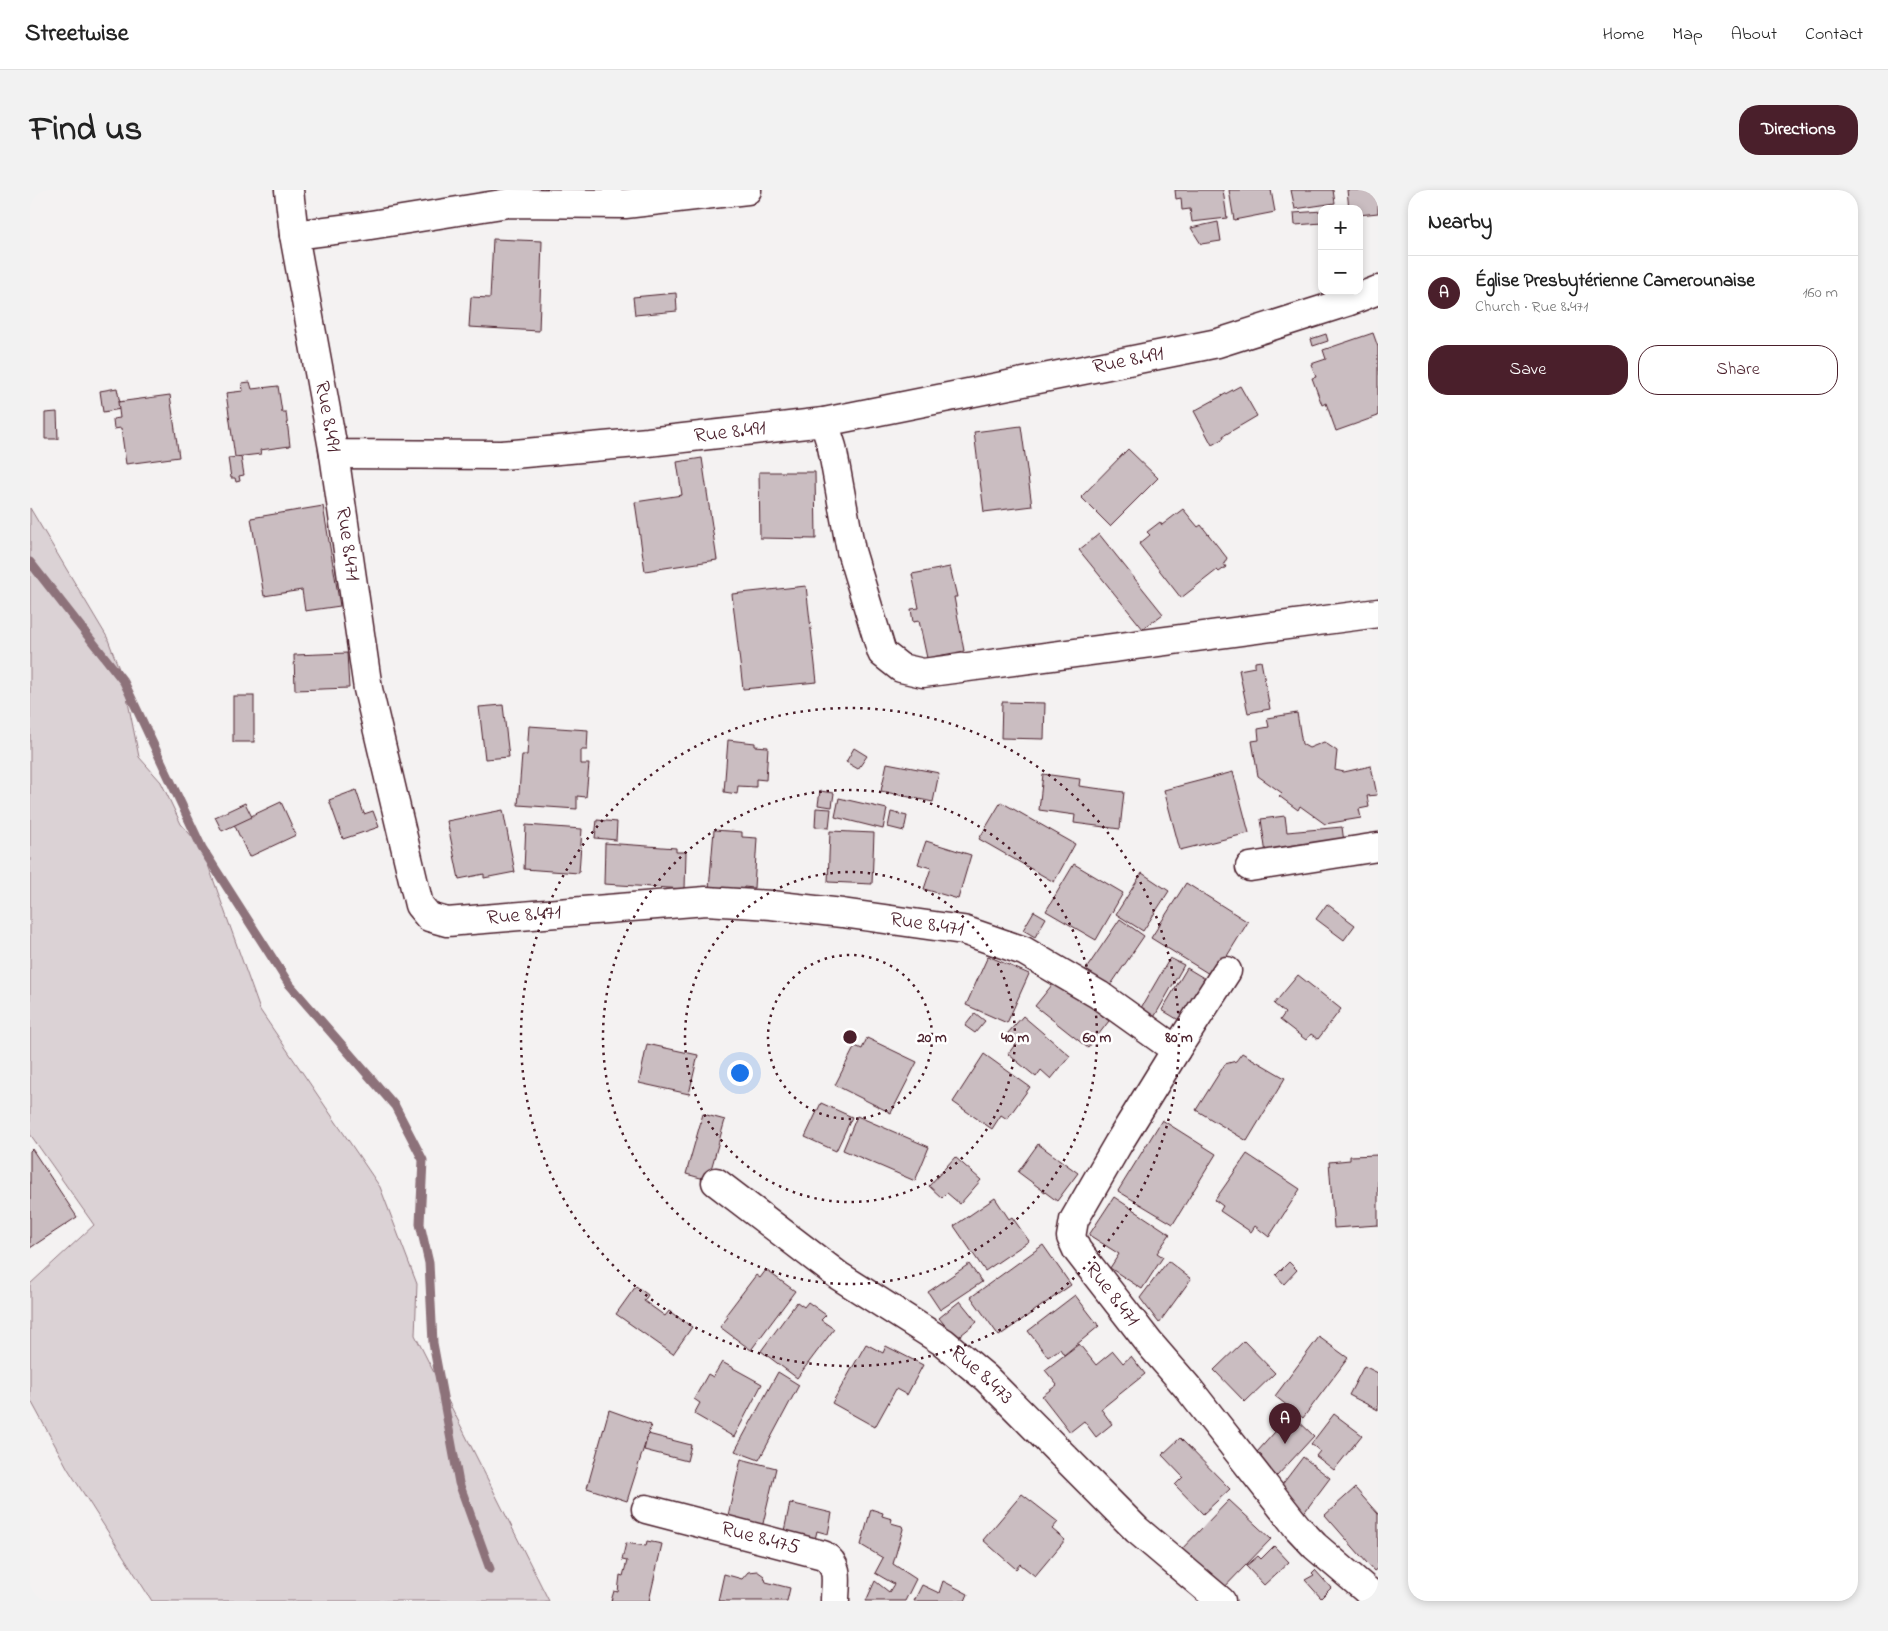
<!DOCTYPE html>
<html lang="en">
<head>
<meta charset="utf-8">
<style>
  :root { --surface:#fff; --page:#f2f2f2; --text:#222; --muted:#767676; --line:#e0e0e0; --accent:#4a1f2b }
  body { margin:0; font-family:"Indie Flower",sans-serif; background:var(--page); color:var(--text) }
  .controls { position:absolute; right:15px; top:15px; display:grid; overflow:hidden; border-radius:10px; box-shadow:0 2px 8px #0003 }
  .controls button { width:45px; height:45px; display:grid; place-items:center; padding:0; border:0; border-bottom:1px solid var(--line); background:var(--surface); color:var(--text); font:25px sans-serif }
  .you { position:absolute; left:709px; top:882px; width:18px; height:18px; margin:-12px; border:4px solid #fff; border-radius:50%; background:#1a73e8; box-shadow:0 0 0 8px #1a73e833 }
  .badge { display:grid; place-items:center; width:32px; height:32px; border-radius:50%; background:var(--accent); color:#fff; font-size:16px; font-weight:700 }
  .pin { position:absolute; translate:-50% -41px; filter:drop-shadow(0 1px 2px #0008) }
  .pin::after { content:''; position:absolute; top:26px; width:18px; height:15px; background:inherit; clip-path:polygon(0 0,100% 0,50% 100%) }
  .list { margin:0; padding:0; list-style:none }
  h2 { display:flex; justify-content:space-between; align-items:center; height:65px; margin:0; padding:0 20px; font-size:21px }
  h2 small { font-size:16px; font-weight:400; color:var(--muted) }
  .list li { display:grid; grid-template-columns:32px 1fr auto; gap:15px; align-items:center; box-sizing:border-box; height:75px; padding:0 20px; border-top:1px solid var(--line) }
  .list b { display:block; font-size:19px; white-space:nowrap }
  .list p { margin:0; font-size:16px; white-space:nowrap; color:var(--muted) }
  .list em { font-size:16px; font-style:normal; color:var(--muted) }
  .actions { display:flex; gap:10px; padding:15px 20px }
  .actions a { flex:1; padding:11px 0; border:1px solid var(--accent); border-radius:20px; text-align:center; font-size:18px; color:var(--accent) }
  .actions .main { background:var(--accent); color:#fff }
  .map { position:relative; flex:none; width:1348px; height:1411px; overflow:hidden; border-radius:20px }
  header { display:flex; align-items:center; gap:30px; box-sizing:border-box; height:70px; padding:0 25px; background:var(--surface); border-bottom:1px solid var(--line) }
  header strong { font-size:24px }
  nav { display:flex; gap:28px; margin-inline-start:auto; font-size:18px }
  .intro { display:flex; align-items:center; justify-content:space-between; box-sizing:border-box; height:120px; padding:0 30px }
  h1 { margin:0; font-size:35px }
  .button { padding:12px 22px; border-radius:20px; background:var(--accent); color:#fff; font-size:18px; font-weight:700 }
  main { display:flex; gap:30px; padding:0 30px }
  aside { flex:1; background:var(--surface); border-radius:20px; box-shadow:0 2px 8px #0003 }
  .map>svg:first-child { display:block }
  .green { fill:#dbd2d5; stroke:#927880 }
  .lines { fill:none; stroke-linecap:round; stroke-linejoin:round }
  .stream { stroke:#8d727a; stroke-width:9 }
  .building { fill:#cabdc1; stroke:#4a1f2b }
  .street-casing { stroke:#4a1f2b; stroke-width:31 }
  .street { stroke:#fff; stroke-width:28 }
  .ring { fill:none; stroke:#4a1f2b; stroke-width:2.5; stroke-dasharray:2.5 5 }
  .labels { text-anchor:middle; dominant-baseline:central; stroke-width:5; stroke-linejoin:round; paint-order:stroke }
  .street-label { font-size:21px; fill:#4a1f2b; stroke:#fff }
  .centre { fill:#4a1f2b; stroke:#fff; stroke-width:2.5 }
  .ring-label { font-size:15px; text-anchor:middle; font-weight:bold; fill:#4a1f2b; stroke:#fff; stroke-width:5; stroke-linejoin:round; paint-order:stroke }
</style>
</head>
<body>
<header>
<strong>Streetwise</strong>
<nav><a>Home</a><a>Map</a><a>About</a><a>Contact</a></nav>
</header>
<div class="intro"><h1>Find us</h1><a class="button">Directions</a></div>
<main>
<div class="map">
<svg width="1348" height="1411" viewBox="0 0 1348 1411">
  <rect width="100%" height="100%" fill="#f4f2f2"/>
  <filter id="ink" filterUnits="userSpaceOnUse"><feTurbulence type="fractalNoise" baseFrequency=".02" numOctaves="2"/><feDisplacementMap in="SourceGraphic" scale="10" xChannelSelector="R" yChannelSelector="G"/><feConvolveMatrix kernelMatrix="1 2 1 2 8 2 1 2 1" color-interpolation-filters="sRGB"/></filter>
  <g filter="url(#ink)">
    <polygon class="green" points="0,318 77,447 94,492 109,567 131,592 151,634 172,658 230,820 350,997 387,1094 385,1145 519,1411 122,1411 38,1279 0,1209 0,1094 64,1035 0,944"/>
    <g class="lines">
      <polyline class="stream" points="0,372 94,492 172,658 259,794 365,916 393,970 390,1034 399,1073 403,1153 429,1293 460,1379"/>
    </g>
    <g class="building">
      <polygon points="1145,0 1193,0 1197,28 1162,32 1160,19 1152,20 1151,8 1146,9"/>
      <polygon points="1199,0 1241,0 1245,22 1204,30"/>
      <polygon points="1261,0 1303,0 1305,13 1265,19"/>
      <polygon points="1317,0 1348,0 1348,23 1329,25 1329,19 1319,19"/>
      <polygon points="1292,21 1292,33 1265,35 1264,23"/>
      <polygon points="1188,32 1191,51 1171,54 1161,38"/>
      <polygon points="463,49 512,51 509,141 439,137 441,107 460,108"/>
      <polygon points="646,103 647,121 605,125 603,107"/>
      <polygon points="1343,143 1348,157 1348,226 1306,241 1296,213 1292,215 1282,188 1286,187 1281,174 1296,169 1293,160"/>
      <polygon points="1296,144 1298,151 1283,156 1281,149"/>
      <polygon points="220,192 222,199 248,196 252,222 256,222 260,256 230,260 231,264 205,267 196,203 213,201 212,193"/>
      <polygon points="1210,196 1227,226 1193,246 1194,248 1182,255 1164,221"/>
      <polygon points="87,198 91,219 73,222 70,201"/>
      <polygon points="140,205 149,267 96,274 91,238 84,239 83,229 90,228 88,212"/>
      <polygon points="27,222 28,249 15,249 15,223"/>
      <polygon points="991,236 1002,316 954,322 944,242"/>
      <polygon points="1098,259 1128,288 1080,336 1051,307"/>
      <polygon points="211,267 214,285 209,286 210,291 206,292 205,288 201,288 198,268"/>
      <polygon points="672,268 687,370 615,381 605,312 652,305 647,272"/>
      <polygon points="729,282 785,282 786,349 730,348"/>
      <polygon points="293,316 310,416 275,421 272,400 234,406 221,328"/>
      <polygon points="1153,319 1168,337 1171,335 1197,368 1194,374 1196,377 1189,382 1187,380 1151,408 1109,354 1120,345 1117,342 1130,332 1132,335"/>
      <polygon points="1069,344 1133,424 1113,439 1049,360"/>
      <polygon points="920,377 927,407 924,407 934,461 897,468 889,431 883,432 881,419 889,418 882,384"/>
      <polygon points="776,396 787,492 713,499 702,404"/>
      <polygon points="317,463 319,498 265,500 264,465"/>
      <polygon points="1231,471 1240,519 1218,523 1209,480 1225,477 1225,472"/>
      <rect x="203" y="506" width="21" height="46"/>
      <polygon points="972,512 1015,513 1014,549 971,548"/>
      <polygon points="473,515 479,567 455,569 449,517"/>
      <polygon points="1267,523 1272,554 1279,558 1294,552 1307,561 1305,580 1314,582 1341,576 1347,605 1337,606 1339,617 1329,619 1331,628 1295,634 1270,616 1268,620 1249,606 1252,603 1228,586 1222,551 1229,550 1228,539 1239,537 1237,528"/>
      <polygon points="499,536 558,540 557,560 551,560 551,574 559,574 556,607 547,606 547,619 488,615 492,565 497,565"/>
      <polygon points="698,550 725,553 725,556 738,557 736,590 726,589 726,597 708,596 707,604 694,602"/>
      <polygon points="824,558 837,566 828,579 816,572"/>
      <polygon points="857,573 909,583 903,612 851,601"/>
      <polygon points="1203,582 1219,643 1150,660 1134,600"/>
      <polygon points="1013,584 1050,589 1049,596 1094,602 1090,639 1044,633 1045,625 1009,620"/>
      <polygon points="326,600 334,624 343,621 349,637 313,649 299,610"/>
      <polygon points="790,601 804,603 802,617 788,615"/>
      <polygon points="809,608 857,619 853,639 805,627"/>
      <polygon points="251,612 266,645 219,667 204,634"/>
      <polygon points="971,612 1045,654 1024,692 949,649"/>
      <polygon points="215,613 222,627 192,641 185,627"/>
      <polygon points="786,618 801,619 799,638 785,637"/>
      <polygon points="473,620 485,682 454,688 454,684 429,689 417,631"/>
      <polygon points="861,622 877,626 874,641 858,637"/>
      <polygon points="1255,626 1257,642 1312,637 1315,660 1237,671 1231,629"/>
      <polygon points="567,630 587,632 586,650 565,648"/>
      <polygon points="496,635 552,639 549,683 494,679"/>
      <polygon points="684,640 712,642 712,647 727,648 724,698 714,697 713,702 679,699"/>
      <polygon points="800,641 844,643 842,694 798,692"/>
      <polygon points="896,651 941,665 928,709 894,699 901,678 888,674"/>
      <polygon points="575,653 646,658 646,662 656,662 655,699 574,694"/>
      <polygon points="1044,674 1093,703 1066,750 1016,721"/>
      <polygon points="1112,683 1139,701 1113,741 1086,724"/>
      <polygon points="1156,693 1218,732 1184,787 1121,748"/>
      <polygon points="1297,714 1325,735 1314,750 1286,729"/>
      <polygon points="1004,721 1016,728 1005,747 993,740"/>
      <polygon points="1090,729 1114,746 1076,802 1052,785"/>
      <polygon points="958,766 999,784 977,833 936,815"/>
      <polygon points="1140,768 1154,775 1122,831 1108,823"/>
      <polygon points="1157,778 1177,790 1152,832 1132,820"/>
      <polygon points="1268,785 1311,819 1288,849 1281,844 1276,850 1250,830 1255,823 1244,814"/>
      <polygon points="1026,790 1079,831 1058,858 1005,816"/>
      <polygon points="945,823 955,831 945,843 935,836"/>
      <polygon points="993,826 1040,866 1021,889 1011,880 1006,887 978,864 987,852 977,844"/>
      <polygon points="837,848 887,872 861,923 805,895 825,856 832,859"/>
      <polygon points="617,854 668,865 659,904 609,893"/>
      <polygon points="1212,863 1255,888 1217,951 1166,920 1195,874 1206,871"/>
      <polygon points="954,864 1000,897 977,929 971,925 962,939 923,912"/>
      <polygon points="791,913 822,927 806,961 775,947"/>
      <polygon points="673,924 695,930 678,990 656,984"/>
      <polygon points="827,926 899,957 885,991 813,960"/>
      <polygon points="1132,930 1186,964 1143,1034 1088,1001"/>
      <polygon points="1008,954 1048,983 1027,1011 988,982"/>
      <polygon points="2,959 47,1027 0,1058 0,961"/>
      <polygon points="1217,964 1270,999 1239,1047 1225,1036 1221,1042 1190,1021 1193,1016 1185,1010"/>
      <polygon points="1348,965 1348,1035 1304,1038 1299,972 1320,970 1320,966"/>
      <polygon points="925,967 951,990 930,1014 917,1003 912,1008 899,996"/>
      <polygon points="1084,1007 1140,1044 1127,1063 1133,1067 1112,1099 1080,1078 1089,1064 1059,1045"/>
      <polygon points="965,1008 979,1029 982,1027 999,1051 955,1081 924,1036"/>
      <polygon points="1013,1055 1041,1095 969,1146 941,1107"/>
      <polygon points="1138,1071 1161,1089 1129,1133 1110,1108"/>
      <polygon points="1259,1072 1267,1080 1254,1094 1246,1085"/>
      <polygon points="939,1074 952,1092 910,1120 898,1102"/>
      <polygon points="736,1080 765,1101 721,1160 690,1137 698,1127 695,1126 726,1085 730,1088"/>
      <polygon points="606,1096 618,1105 614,1111 635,1126 639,1121 662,1137 643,1164 586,1124"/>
      <polygon points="1045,1105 1069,1136 1034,1165 1030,1159 1018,1167 998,1141"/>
      <polygon points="930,1111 947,1132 926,1149 909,1128"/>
      <polygon points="767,1112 774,1117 778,1112 796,1125 791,1130 804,1139 767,1188 731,1161"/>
      <polygon points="1289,1147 1318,1168 1273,1228 1245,1206"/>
      <polygon points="1214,1151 1245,1183 1215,1212 1184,1180"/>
      <polygon points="836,1154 853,1163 856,1156 893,1175 877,1205 866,1199 845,1237 802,1213"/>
      <polygon points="1049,1154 1066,1175 1083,1161 1093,1173 1101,1166 1115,1184 1071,1219 1082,1234 1066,1247 1054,1231 1040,1242 1012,1206 1027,1195 1015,1180"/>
      <polygon points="692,1172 732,1194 704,1247 664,1224 670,1213 664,1209 678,1184 683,1187"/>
      <polygon points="1334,1176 1348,1183 1348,1220 1319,1205"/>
      <polygon points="748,1182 769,1195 729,1270 705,1261"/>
      <polygon points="579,1220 621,1235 597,1311 557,1298"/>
      <polygon points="1261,1224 1284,1246 1247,1286 1229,1270 1232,1266 1227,1262"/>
      <polygon points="1304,1224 1332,1245 1304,1280 1286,1266 1290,1261 1281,1254"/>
      <polygon points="618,1244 661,1255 657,1271 614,1260"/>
      <polygon points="1150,1248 1200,1299 1173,1324 1145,1295 1153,1287 1132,1265"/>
      <polygon points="1273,1267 1300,1288 1273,1324 1248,1300"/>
      <polygon points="711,1269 746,1278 731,1342 696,1334"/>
      <polygon points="1325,1298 1348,1324 1348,1378 1344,1381 1295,1325"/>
      <polygon points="992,1304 1028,1332 1022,1339 1035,1350 1005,1386 990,1374 986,1379 953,1350"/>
      <polygon points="1199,1310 1241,1349 1189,1403 1147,1364"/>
      <polygon points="760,1313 802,1323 798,1344 787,1341 782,1362 751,1355"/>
      <polygon points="841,1319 853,1323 852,1326 862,1329 861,1333 872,1336 873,1339 863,1374 886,1389 875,1411 836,1411 845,1391 859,1402 864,1394 845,1383 853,1368 831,1355"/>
      <polygon points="617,1351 632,1354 619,1411 621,1411 581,1411 584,1401 588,1402 590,1385 593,1386 597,1371 592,1370 596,1353 616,1356"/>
      <polygon points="1244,1356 1259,1372 1234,1395 1216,1376 1228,1366 1231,1369"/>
      <polygon points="1285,1380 1301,1398 1291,1408 1275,1390 1284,1385 1282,1383"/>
      <polygon points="727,1381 734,1386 736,1392 760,1398 757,1411 688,1411 694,1384 712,1389 718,1382"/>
      <polygon points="913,1391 938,1404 935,1411 884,1411 892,1395 909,1403"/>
    </g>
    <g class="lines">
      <g class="street-casing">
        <g id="street">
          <path id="s1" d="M259,0L264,45L304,264L472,265L618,252L794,232L1188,153L1317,112L1348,100"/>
          <polyline points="264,45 328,37 478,13 595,14 717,0"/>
          <polyline points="794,232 802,257 821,361 852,463 871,478 893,483 1348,423"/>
          <path id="s2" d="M304,264L338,499L389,715L399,727L417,732L676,711L741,715L812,723L933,740L994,761L1069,805L1146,860L1088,954L1044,1030L1041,1047L1047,1060L1120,1154L1158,1198L1268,1338L1285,1356L1348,1410"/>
          <polyline points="1220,677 1348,657"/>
          <polyline points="1146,860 1197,781"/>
          <path id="s3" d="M686,992L809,1086L913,1152L956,1188L1107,1340L1191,1411"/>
          <path id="s4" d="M616,1319L793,1365C811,1376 805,1392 805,1411"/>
        </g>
      </g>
      <use href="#street" class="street"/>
    </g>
  </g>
  <g class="ring">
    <circle cx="820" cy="847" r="82"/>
    <circle cx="820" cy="847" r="165"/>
    <circle cx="820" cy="847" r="247"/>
    <circle cx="820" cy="847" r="329"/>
  </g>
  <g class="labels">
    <g class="street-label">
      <text stroke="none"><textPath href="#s1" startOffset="1070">Rue 8.491</textPath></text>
      <text stroke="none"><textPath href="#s1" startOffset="230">Rue 8.491</textPath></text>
      <text stroke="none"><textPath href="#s1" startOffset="665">Rue 8.491</textPath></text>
      <text stroke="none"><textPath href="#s2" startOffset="91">Rue 8.471</textPath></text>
      <text stroke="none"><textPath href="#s2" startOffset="571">Rue 8.471</textPath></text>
      <text stroke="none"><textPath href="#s2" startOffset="976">Rue 8.471</textPath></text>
      <text stroke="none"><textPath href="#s2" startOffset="1545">Rue 8.471</textPath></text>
      <text stroke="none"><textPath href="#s3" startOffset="329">Rue 8.473</textPath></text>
      <text stroke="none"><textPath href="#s4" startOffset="118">Rue 8.475</textPath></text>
    </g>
  </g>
  <circle cx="820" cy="847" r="8" class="centre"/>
  <g class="ring-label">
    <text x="902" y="852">20 m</text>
    <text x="985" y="852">40 m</text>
    <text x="1067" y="852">60 m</text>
    <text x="1149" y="852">80 m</text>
  </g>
</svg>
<div class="controls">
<button>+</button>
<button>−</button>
</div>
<div class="you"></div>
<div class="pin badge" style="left:1255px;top:1254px">A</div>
</div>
<aside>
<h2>Nearby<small></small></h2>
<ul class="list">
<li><span class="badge">A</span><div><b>Église Presbytérienne Camerounaise</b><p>Church · Rue 8.471</p></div><em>160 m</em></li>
</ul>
<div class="actions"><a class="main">Save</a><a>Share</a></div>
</aside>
</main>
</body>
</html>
